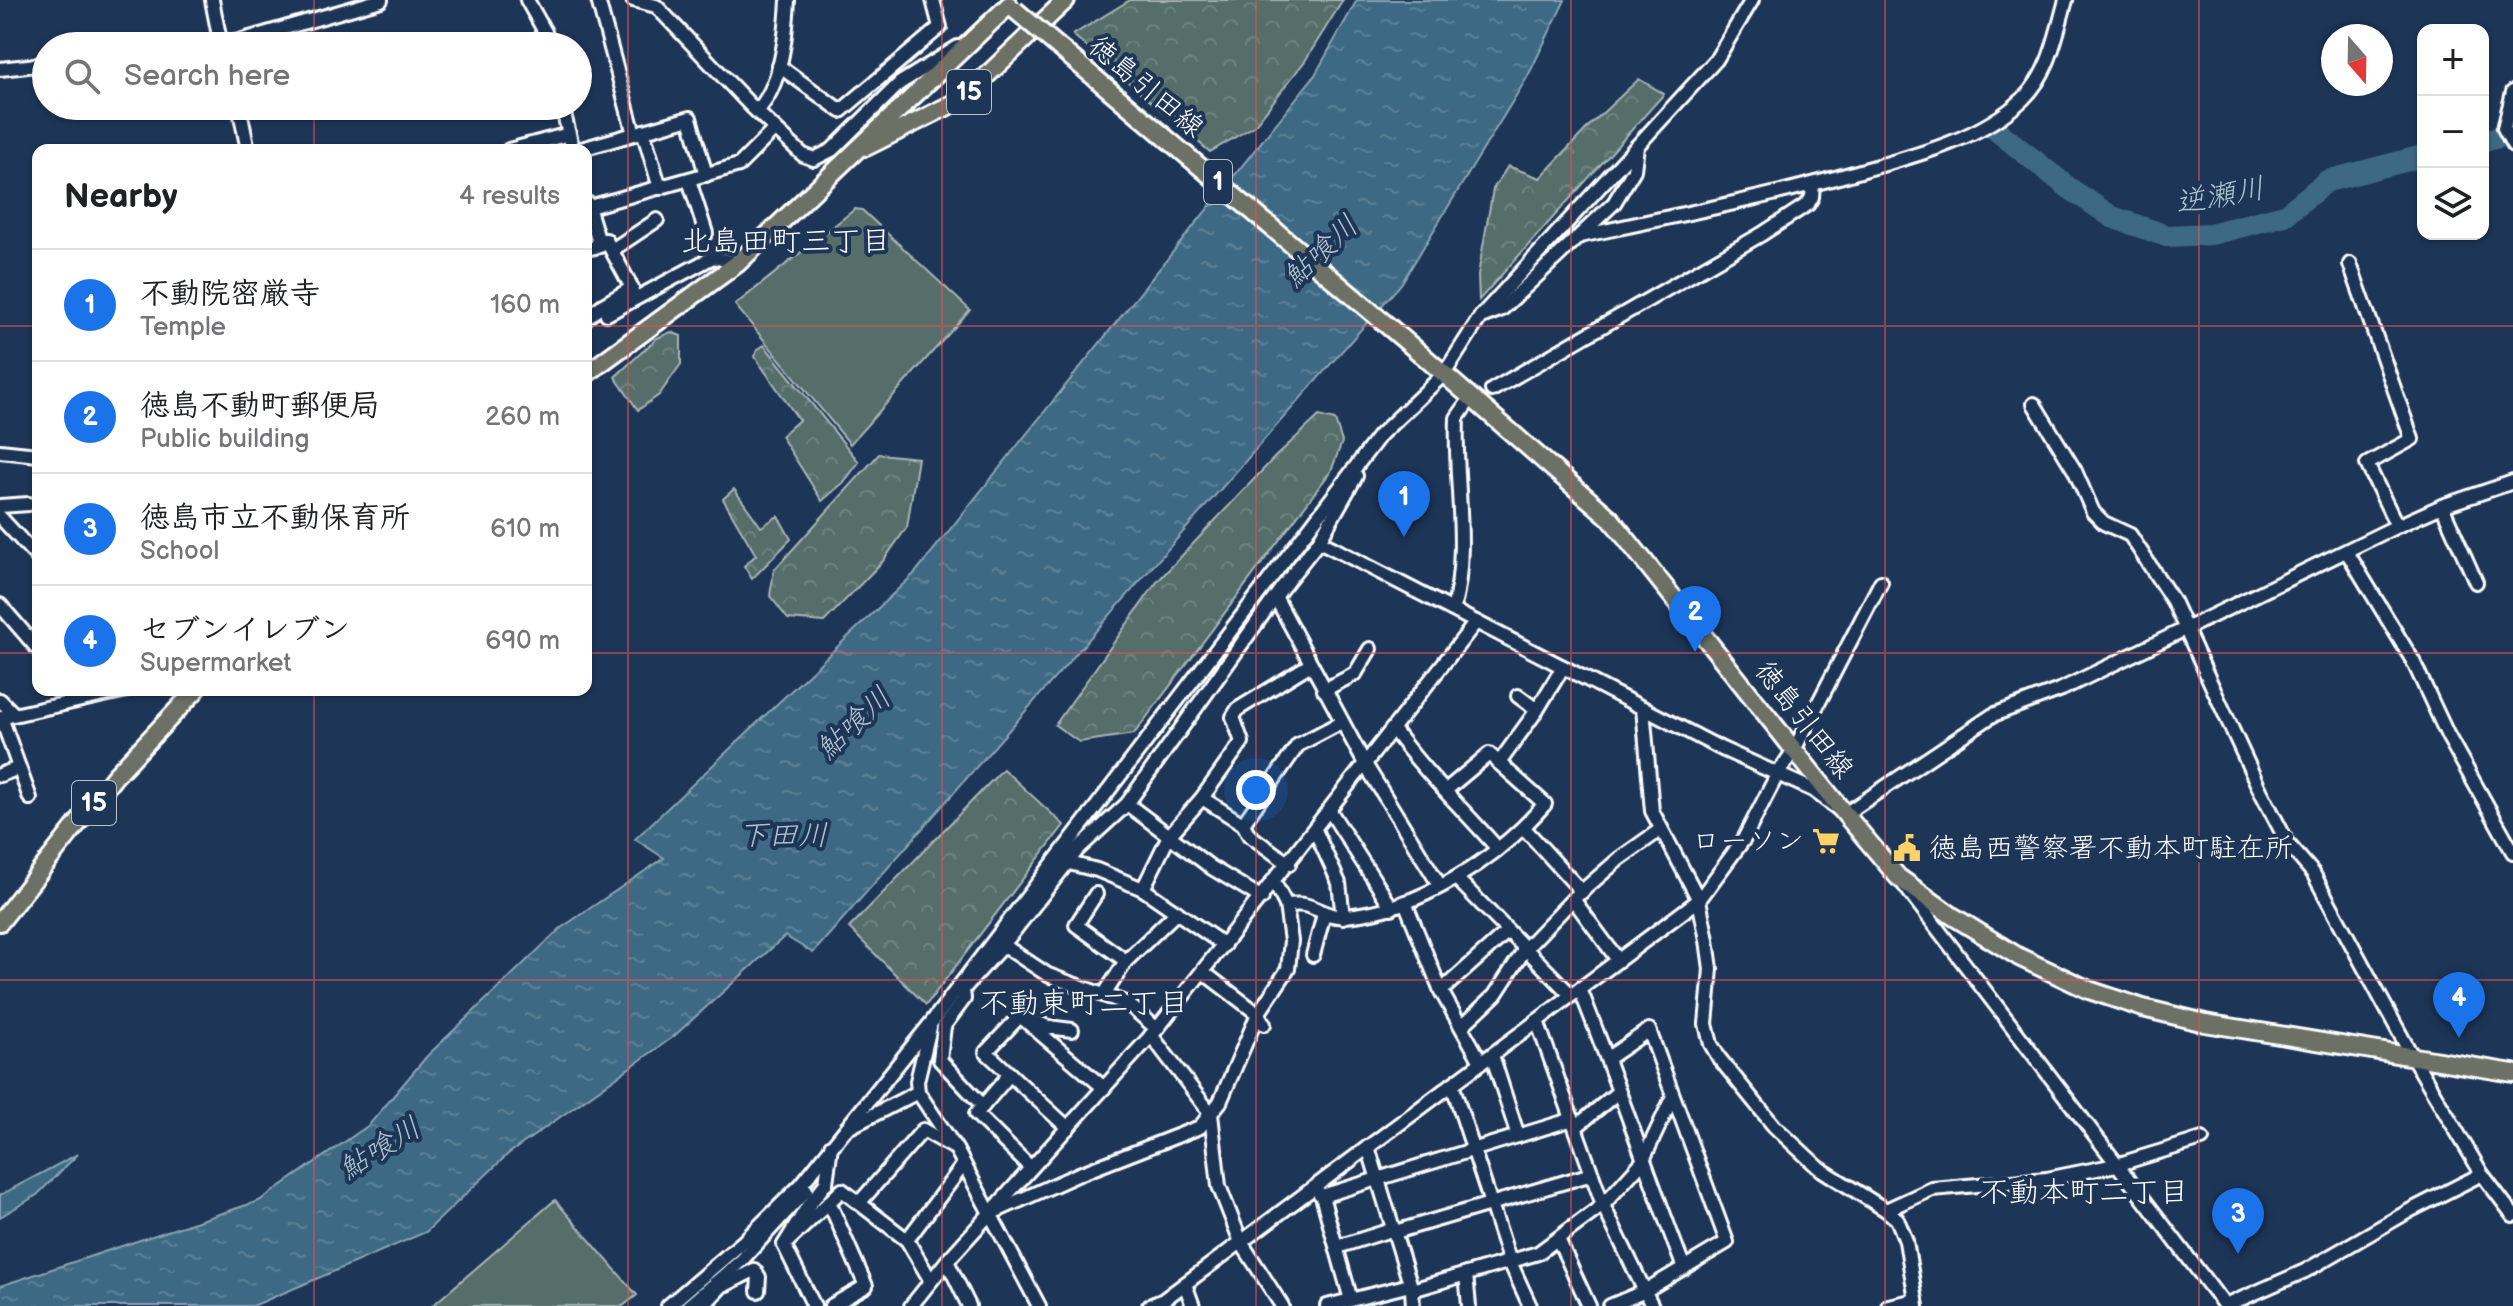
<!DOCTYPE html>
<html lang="en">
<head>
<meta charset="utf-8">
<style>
  :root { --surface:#fff; --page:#f2f2f2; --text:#202124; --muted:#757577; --line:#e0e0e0; --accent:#1a73e8 }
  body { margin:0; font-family:"Balsamiq Sans","Klee One",sans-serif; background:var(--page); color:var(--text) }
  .controls { position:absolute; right:24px; top:24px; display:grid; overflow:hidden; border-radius:16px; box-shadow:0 2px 6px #0004 }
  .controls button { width:72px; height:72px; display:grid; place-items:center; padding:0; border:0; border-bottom:2px solid var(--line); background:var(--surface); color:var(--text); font:40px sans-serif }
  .compass { position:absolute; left:2321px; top:24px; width:72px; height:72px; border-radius:50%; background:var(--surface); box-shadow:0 2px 6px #0004; rotate:160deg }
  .you { position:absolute; left:1256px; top:790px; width:28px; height:28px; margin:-20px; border:6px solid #fff; border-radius:50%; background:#1a73e8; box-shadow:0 0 0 12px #1a73e833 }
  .badge { display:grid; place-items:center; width:52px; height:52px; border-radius:50%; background:var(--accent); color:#fff; font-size:26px; font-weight:700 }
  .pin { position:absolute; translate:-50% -66px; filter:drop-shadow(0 2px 4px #0008) }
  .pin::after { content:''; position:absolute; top:42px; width:28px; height:24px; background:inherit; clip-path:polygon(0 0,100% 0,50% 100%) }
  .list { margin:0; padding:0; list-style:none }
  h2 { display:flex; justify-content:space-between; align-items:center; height:104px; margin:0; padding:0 32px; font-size:34px }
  h2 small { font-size:26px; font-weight:400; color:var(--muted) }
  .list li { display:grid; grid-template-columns:52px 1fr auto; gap:24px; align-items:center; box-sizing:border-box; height:112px; padding:0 32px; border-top:2px solid var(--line) }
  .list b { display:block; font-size:30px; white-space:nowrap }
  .list p { margin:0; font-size:26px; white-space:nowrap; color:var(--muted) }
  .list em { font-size:26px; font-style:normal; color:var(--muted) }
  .icon { flex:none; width:44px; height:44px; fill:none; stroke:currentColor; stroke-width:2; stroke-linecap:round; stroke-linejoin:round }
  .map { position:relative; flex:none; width:2513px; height:1306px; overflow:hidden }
  .search { position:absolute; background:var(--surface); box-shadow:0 2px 6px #0004; left:32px; top:32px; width:560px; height:88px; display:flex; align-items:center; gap:20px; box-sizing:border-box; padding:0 28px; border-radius:44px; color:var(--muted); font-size:30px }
  .panel { position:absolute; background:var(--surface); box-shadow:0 2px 6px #0004; left:32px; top:144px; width:560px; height:552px; border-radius:16px }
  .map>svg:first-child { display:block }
  .forest { fill:url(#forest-crowns); stroke:#aab6b5; stroke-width:2 }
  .green { fill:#546e6b; stroke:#aab6b5; stroke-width:2 }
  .water { fill:url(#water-ripples); stroke:#8ba5b5; stroke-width:2 }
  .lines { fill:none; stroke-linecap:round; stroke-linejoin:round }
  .river { stroke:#3e6984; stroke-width:22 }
  .minor-casing { stroke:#fff; stroke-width:18 }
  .major-casing { stroke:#fff; stroke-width:22 }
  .minor { stroke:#1d3557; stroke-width:12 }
  .major { stroke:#6c7065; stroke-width:16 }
  .major-bridge-casing { stroke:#fff; stroke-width:22; stroke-linecap:butt }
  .major-bridge { stroke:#6c7065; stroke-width:16 }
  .grid { fill:none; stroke:#de5353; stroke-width:2; stroke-opacity:0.55 }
  .labels { text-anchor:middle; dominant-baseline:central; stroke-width:8; stroke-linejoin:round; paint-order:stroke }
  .shield { fill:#1d3557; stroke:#bbc2cd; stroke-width:2 }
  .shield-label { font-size:26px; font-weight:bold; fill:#fff }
  .street-label { font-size:28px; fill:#fff; stroke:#1d3557 }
  .poi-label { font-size:28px; fill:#fff; stroke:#1d3557; text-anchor:end }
  .water-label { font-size:30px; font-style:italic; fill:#b2c3ce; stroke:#1d3557 }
  .neighbourhood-label { font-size:30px; fill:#fff; stroke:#1d3557 }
</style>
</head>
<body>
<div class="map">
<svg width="2513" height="1306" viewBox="0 0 2513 1306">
  <defs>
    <pattern id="forest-crowns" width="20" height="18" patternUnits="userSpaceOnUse" patternTransform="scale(2)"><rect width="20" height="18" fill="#546e6b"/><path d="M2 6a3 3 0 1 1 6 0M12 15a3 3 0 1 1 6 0" fill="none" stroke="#6e8481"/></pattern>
    <pattern id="water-ripples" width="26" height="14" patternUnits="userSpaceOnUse" patternTransform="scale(2)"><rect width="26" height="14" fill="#3e6984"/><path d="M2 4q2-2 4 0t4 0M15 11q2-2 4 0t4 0" fill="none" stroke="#5b8096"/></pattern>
  </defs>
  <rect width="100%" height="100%" fill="#1d3557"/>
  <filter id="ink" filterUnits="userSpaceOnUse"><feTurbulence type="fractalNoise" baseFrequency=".0125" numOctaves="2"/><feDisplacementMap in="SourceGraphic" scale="16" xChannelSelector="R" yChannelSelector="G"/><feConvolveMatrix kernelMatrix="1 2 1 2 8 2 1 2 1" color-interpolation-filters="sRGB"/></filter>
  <g filter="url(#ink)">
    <g class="forest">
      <polygon points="1130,0 1343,0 1305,61 1254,126 1210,152 1073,35"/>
      <polygon points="1639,79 1664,94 1479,300 1478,275 1493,189 1508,166 1540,178 1593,122"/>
      <polygon points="671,332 681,336 681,364 659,395 638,410 615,377 657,338"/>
      <polygon points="764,345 859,462 844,482 822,501 781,436 799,420 755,357 757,350"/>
      <polygon points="1319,416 1335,420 1342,442 1331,471 1134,734 1079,742 1055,725 1157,582 1275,457"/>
      <polygon points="879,454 918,458 907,527 883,561 824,622 788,619 770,596 774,570"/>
      <polygon points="734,489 761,527 778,516 791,539 752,579 744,566 756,555 723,499"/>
      <polygon points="1003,769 1064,825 926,1005 849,928"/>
    </g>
    <g class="green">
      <polygon points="855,209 862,210 970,310 850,444 735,305"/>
      <polygon points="555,1200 637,1295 623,1306 432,1306"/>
    </g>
    <g class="water">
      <polygon points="1357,0 1565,0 1528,76 1401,284 813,953 785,936 673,1037 508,1154 426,1232 253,1306 0,1306 0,1286 259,1201 369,1125 427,1056 561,928 664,858 635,839 915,573 1315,75"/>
      <polygon points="78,1154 37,1195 0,1217 0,1195"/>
    </g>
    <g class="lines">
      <g class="river">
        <polyline points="1997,131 2069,188 2112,217 2167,236 2211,234 2285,215 2327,181 2423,156"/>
        <polyline points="2483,141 2513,133"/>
      </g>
      <g class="minor-casing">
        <g id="minor">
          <polyline points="212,0 220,41"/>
          <polyline points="527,0 545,32 548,46"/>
          <polyline points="598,0 634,134 690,118 706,175"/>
          <polyline points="633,0 656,6 753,108 803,155 814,159 832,150 900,83 958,47"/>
          <polyline points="179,46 217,41 236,42 381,0"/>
          <polyline points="779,66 841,111 940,27 933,0"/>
          <polyline points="0,69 46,64"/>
          <polyline points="2513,92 2504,128 2513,145"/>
          <polyline points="239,106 248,150"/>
          <polyline points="562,106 571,142"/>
          <path d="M757,111C782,85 786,35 788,0"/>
          <polyline points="643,131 660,188"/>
          <polyline points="509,150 569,134"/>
          <polyline points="578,150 634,134"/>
          <polyline points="689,180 706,233"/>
          <polyline points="586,208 739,165 775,129"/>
          <path d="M1580,236C1675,216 1770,197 1864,170C1918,155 1980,139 2023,99C2050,73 2056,35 2066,0"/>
          <polyline points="598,240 606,240 632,288 603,305"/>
          <polyline points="586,249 600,246 587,203"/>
          <polyline points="612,250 657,220"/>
          <polyline points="2350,264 2412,439 2367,464 2397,526"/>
          <polyline points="1484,316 1502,309 1614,203 1634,170 1637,146"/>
          <polyline points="586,318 603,305 607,314 713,257 738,263"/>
          <polyline points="1492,390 1762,234 1808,204 1812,197 1813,185"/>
          <polyline points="2034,404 2075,471 2093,512 2104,523 2130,535 2173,601 2259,788 2288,844 2313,873 2412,1056 2482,1174 2513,1215"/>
          <polyline points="0,451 38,455"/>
          <polyline points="0,506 29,504"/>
          <polyline points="2442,506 2476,582"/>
          <polyline points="0,517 38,558"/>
          <polyline points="1319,541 1722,749 1813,790 1845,814 1993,715 2062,689 2397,526 2442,506 2513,482"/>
          <polyline points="2347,552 2413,661 2448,736 2513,852"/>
          <polyline points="1276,598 1365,764 1440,886"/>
          <polyline points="0,605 38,649"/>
          <path d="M1453,610C1470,548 1454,481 1457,418L1466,405"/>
          <polyline points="1324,690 1355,674 1370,649"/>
          <polyline points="1518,696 1537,710"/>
          <polyline points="0,700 14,714"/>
          <polyline points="1643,708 1652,811 1699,900 1707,940 1711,969 1706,1024 1711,1044 1719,1058 1774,1126 1819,1168 1886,1210 1897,1219 1906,1241 1917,1306"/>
          <polyline points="1,717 30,798"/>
          <polyline points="0,718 127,690"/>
          <path d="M1393,729C1424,772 1463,809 1498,849"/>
          <polyline points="1499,763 1537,710 1563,667"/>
          <polyline points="0,775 19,768"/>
          <polyline points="1202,798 1243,824 1249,835 1289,864"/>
          <polyline points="1127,804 1212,868 1262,898"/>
          <polyline points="1330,811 1392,908"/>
          <polyline points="1243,824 1298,745 1342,722"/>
          <polyline points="1524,828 1582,892"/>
          <polyline points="1315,830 1339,883 1343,917"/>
          <polyline points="1069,863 1097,870 1143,889 1224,945"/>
          <polyline points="1456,878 1571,995"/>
          <polyline points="1902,882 2225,1306"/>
          <polyline points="1143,889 1169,836 1202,798 1242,742 1233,717 1238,709 1311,664"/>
          <polyline points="1096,894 1076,925 1126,961"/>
          <polyline points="1573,899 1618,960"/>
          <polyline points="1405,902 1441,991 1481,1062"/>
          <path d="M1286,905C1291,905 1299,904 1304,905C1319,908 1329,918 1345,916C1420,910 1497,859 1545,804L1489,754L1446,790"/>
          <polyline points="1003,945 1048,975 1128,1004 1157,1029"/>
          <polyline points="1313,955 1324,914"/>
          <polyline points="1203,972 1258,1014 1264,1024"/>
          <polyline points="965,987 1003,945 1078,849 1127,804 1281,589 1319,541 1356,476"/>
          <path d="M1580,989C1617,1081 1648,1175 1684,1268"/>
          <polyline points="963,990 964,999 944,1026 940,1060 983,1106"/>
          <polyline points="1441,991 1508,931"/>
          <polyline points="1104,995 1126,961 1177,912"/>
          <polyline points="1031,1020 1048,1027 1072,1030"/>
          <polyline points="1537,1021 1603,1205 1652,1306"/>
          <polyline points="1462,1026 1495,995 1525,949 1573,899 1619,859 1660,830"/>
          <polyline points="930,1027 917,1081 918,1092 956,1149 1039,1306"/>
          <polyline points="1151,1035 1211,1114 1219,1186 1241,1242 1282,1306"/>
          <polyline points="1492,1055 1518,1136"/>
          <polyline points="1608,1058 1649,1030 1727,1242 1643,1292 1610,1306"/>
          <polyline points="1010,1074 976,1114 1031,1168"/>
          <polyline points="1452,1084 1510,1262 1530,1306"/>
          <polyline points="1576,1127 1618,1092"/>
          <polyline points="1068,1128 986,1052 1020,1016 1104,1088"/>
          <polyline points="846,1129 918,1092"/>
          <polyline points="1368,1147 1412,1290 1413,1306"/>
          <polyline points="1319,1193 1322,1196 1351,1300"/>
          <polyline points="1322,1196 1573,1119"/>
          <polyline points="829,1202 866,1286 831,1306"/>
          <polyline points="860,1202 923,1130 953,1147"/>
          <polyline points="1886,1210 1932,1189 2047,1179 2116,1165 2202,1139"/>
          <polyline points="996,1211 1079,1174 1200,1127 1220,1102 1258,1014 1288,969 1291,941 1286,905 1274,882"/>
          <polyline points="1395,1232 1592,1174"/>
          <polyline points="1558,1239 1589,1306"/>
          <polyline points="907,1240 964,1164"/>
          <polyline points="784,1245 842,1190 907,1240 931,1281"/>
          <polyline points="1337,1247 1394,1229"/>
          <polyline points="947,1261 969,1306"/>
          <polyline points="1466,1274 1469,1306"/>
          <polyline points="727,1284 754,1270 759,1277 758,1291"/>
          <polyline points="1185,1284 1193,1306"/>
          <polyline points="1412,1290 1538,1253 1603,1205 1642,1162 1673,1096"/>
          <polyline points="668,1306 744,1241 801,1185 931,1023 1380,435 1444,374 1481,316 1716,60 1752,0"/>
          <polyline points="688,1306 742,1260 806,1190"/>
          <polyline points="699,1306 706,1303 731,1276"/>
          <polyline points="814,1306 784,1245 808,1206 826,1183 831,1146"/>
          <polyline points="911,1306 947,1261 1157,1029 1476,622"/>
          <polyline points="1149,1306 1162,1301 1699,900 1744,839 1777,775 1794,750 1881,582"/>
          <polyline points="1327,1306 1410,1285"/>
          <polyline points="1888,1306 1916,1300"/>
          <polyline points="2225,1306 2305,1271 2409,1211 2482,1174"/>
        </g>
      </g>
      <g class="major-casing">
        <g id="major">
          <polyline points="866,147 962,99 1066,0"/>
          <polyline points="1421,354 1610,518 1845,814 1898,877 1951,915 2019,957 2089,990 2143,1008 2205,1023 2513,1073"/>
          <polyline points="586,374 738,263 1009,5"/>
          <polyline points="0,922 115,776 196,690"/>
        </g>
      </g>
      <use href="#minor" class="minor"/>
      <use href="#major" class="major"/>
      <g class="major-bridge-casing">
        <polyline id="major-bridge" points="1015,10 1421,354"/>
      </g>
      <use href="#major-bridge" class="major-bridge"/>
    </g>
  </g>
  <path class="grid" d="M314,0V46M628,0V1306M942,0V1306M1256,0V1306M1571,0V1306M1885,0V1306M2199,0V1306M314,106V150M0,326H38M586,326H2513M0,653H38M586,653H2513M314,690V1306M0,980H2513"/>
  <defs>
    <g id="supermarket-bare" transform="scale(2.16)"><path d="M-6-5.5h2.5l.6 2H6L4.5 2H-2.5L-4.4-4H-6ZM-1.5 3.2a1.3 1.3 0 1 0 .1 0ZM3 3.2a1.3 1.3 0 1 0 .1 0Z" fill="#ffd166" stroke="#1d3557" stroke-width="2.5" paint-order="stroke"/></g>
    <g id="civic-bare" transform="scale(2.16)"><path d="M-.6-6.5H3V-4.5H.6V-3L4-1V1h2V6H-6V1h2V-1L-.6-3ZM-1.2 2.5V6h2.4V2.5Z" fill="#ffd166" stroke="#1d3557" stroke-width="2.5" paint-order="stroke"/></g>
  </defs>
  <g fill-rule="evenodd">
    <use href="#supermarket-bare" x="1826" y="841"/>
    <use href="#civic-bare" x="1907" y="848"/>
  </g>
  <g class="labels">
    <g class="shield">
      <rect x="947" y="70" width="44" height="44" rx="6"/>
      <rect x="1204" y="160" width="28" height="44" rx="6"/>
      <rect x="72" y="781" width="44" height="44" rx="6"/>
    </g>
    <g class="shield-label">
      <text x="969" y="92">15</text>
      <text x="1218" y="182">1</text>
      <text x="94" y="803">15</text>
    </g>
    <g class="street-label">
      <text transform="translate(1146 87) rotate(40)">徳島引田線</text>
      <text transform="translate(1804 720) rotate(52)">徳島引田線</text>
    </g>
    <g class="poi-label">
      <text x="1804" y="841">ローソン</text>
      <text x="1929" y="848" text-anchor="start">徳島西警察署不動本町駐在所</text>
    </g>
    <g class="water-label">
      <text transform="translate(2220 196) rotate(-10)">逆瀬川</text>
      <text transform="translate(1321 252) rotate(-43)">鮎喰川</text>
      <text transform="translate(854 724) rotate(-43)">鮎喰川</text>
      <text x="783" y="836">下田川</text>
      <text transform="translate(380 1149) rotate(-32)">鮎喰川</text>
    </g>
    <g class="neighbourhood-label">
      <text x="786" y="242">北島田町三丁目</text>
      <text x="1084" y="1004">不動東町二丁目</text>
      <text x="2084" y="1193">不動本町二丁目</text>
    </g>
  </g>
</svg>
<div class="controls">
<button>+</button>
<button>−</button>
<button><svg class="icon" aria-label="layers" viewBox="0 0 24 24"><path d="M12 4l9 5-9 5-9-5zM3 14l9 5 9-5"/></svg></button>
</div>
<svg class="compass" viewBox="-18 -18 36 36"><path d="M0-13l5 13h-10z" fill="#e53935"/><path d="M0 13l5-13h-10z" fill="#757577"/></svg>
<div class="you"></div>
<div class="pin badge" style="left:1404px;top:537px">1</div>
<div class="pin badge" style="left:1695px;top:652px">2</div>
<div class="pin badge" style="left:2238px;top:1254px">3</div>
<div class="pin badge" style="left:2459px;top:1038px">4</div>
<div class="search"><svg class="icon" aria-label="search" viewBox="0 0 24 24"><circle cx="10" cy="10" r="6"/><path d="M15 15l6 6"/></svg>Search here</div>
<section class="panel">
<h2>Nearby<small>4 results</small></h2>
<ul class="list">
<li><span class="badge">1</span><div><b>不動院密厳寺</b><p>Temple</p></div><em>160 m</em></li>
<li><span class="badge">2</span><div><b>徳島不動町郵便局</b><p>Public building</p></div><em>260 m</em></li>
<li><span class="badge">3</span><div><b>徳島市立不動保育所</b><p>School</p></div><em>610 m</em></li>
<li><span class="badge">4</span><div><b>セブンイレブン</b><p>Supermarket</p></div><em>690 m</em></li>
</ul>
</section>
</div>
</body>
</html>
